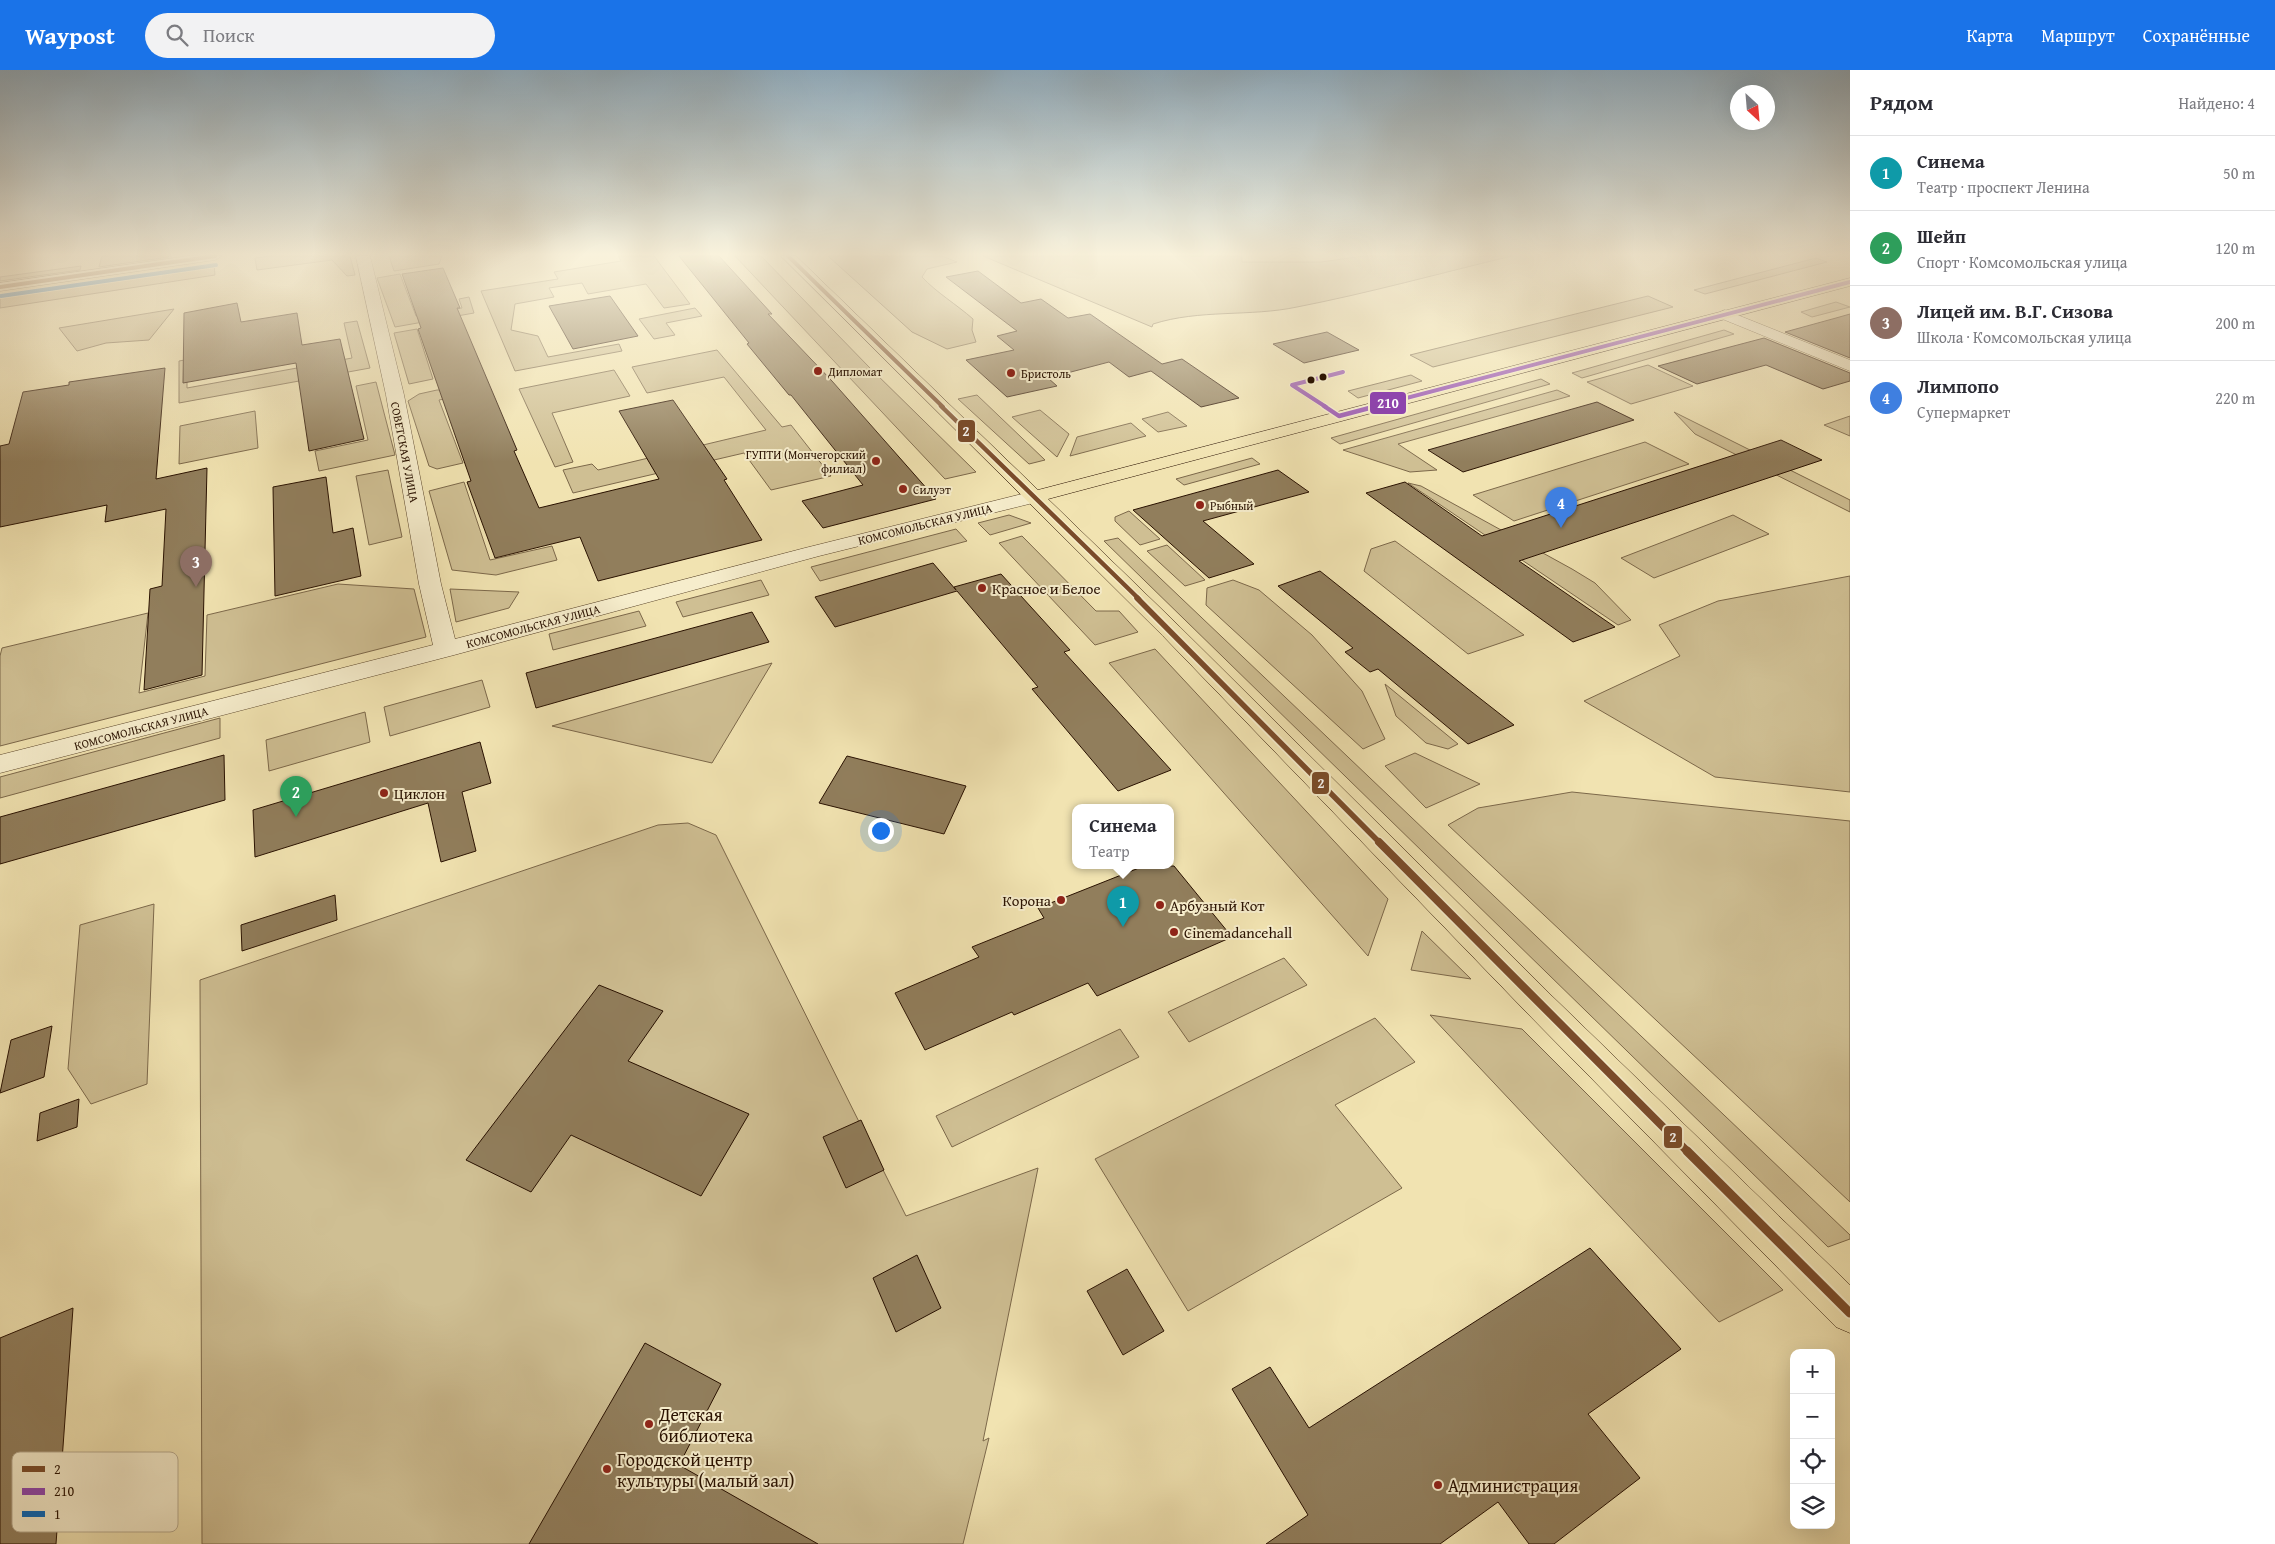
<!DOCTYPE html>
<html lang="ru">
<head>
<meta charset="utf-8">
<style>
  :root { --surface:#fff; --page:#f2f2f3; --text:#2b2b33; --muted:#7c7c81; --line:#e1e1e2; --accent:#1a73e8 }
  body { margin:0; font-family:"Gentium Book Plus",serif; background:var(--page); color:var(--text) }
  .controls { position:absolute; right:15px; bottom:15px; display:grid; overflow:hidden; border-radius:10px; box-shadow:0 5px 20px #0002 }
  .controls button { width:45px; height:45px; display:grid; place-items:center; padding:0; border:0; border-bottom:1px solid var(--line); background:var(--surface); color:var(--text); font:25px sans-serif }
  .compass { position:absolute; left:1730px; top:15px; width:45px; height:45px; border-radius:50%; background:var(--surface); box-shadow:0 5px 20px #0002; rotate:154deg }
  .you { position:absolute; left:880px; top:760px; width:18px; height:18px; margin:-12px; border:4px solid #fff; border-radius:50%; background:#1a73e8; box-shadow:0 0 0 8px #1a73e833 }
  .badge { display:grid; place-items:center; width:32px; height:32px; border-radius:50%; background:var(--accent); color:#fff; font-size:16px; font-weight:700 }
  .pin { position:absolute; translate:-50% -41px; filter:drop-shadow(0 1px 2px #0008) }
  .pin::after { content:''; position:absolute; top:26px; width:18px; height:15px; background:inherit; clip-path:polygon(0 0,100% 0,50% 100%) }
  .popup { position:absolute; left:1072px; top:734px; width:102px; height:65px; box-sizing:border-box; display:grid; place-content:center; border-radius:10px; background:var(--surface); filter:drop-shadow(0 1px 4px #0005); font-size:16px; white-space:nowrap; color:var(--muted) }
  .popup b { font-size:19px; color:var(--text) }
  .popup::after { content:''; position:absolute; left:50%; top:100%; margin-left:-10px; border:10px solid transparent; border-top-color:var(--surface) }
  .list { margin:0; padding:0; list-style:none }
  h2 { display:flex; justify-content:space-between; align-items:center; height:65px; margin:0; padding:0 20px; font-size:21px }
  h2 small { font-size:16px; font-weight:400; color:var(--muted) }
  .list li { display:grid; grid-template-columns:32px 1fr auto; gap:15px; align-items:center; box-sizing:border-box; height:75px; padding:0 20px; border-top:1px solid var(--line) }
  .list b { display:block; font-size:19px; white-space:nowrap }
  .list p { margin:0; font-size:16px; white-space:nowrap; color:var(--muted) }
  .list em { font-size:16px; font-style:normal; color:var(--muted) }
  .icon { flex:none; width:28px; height:28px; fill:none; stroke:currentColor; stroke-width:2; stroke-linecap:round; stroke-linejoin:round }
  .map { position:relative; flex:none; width:1850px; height:1474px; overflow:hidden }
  header { display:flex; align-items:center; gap:30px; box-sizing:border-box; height:70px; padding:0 25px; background:var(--accent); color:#fff }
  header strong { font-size:24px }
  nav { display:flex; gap:28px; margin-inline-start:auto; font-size:18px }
  .search { width:350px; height:45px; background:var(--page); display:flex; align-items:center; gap:12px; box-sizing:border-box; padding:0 18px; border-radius:28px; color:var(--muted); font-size:19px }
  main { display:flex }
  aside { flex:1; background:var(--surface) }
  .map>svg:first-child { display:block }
  .green { fill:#cfbf93; stroke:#7c684a }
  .building { fill:#917e5c; stroke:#291100 }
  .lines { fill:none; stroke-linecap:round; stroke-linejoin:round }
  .minor-casing { stroke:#5b462c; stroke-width:1 }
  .major-casing { stroke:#291100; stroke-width:1 }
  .minor { fill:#f6edcc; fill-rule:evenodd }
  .major { fill:#f1e3b1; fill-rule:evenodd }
  .bus-1-far4-casing { stroke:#f6edcc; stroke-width:5.5 }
  .bus-1-far3-casing { stroke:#f6edcc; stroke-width:7 }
  .bus-1-far2-casing { stroke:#f6edcc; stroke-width:9 }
  .bus-1-far1-casing { stroke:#f6edcc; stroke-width:11 }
  .bus-1-casing { stroke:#f6edcc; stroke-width:13 }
  .bus-2-far1-casing { stroke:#f6edcc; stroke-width:5.5 }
  .bus-2-casing { stroke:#f6edcc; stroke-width:7 }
  .bus-3-casing { stroke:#f6edcc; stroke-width:5.5 }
  .bus-1-far4 { stroke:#7a4b2a; stroke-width:4 }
  .bus-1-far3 { stroke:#7a4b2a; stroke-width:4.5 }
  .bus-1-far2 { stroke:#7a4b2a; stroke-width:5.5 }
  .bus-1-far1 { stroke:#7a4b2a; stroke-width:8 }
  .bus-1 { stroke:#7a4b2a; stroke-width:9 }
  .bus-2-far1 { stroke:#8e44ad; stroke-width:4 }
  .bus-2 { stroke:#8e44ad; stroke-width:4.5 }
  .bus-3 { stroke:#0065bd; stroke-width:4 }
  .poi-dot { fill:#8f2418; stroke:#f6edcc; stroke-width:2 }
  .bus-dot { fill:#291100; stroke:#f6edcc; stroke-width:2 }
  .labels { text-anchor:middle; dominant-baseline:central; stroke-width:4; stroke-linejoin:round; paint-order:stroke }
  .far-poi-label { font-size:12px; fill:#291100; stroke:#f6edcc; text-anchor:start }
  .far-street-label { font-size:12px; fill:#291100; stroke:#f6edcc }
  .poi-label { font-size:15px; fill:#291100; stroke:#f6edcc; text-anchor:start }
  .near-poi-label { font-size:18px; fill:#291100; stroke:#f6edcc; text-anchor:start }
  .key { fill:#f6edcc; stroke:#b8ab8f; stroke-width:1 }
  .key-label { font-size:14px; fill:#291100 }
  .line-badge { stroke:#f6edcc; stroke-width:2 }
  .badge-label { font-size:14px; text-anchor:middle; font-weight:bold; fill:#fff }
</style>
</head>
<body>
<header>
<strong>Waypost</strong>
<div class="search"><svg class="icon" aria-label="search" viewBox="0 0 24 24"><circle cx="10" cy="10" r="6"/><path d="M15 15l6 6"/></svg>Поиск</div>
<nav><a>Карта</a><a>Маршрут</a><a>Сохранённые</a></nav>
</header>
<main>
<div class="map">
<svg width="1850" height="1474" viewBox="0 0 1850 1474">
  <rect width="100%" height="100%" fill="#f1e3b1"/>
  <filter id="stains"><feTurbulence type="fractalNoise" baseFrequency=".004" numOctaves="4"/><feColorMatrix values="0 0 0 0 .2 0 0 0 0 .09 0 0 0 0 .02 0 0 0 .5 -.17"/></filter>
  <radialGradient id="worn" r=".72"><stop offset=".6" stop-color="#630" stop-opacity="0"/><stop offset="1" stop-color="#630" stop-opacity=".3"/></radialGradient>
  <g class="green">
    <polygon points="102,186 168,186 169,187 99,197"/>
    <polygon points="269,186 350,186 355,205 347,206 332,190 257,200 255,188"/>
    <polygon points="389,186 442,186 439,194 394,201"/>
    <polygon points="618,186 654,186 690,234 664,238 646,214 588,224 582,213 549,218 554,227 515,234 511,260 538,266 548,287 619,274 622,281 515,301 481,221 558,209 554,202 621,191"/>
    <polygon points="735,186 761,186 869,297 976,402 945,409"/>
    <path d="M828,186H942L957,192L927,199L922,207C937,223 956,234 973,249L972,260L976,272L947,279L912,262Z"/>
    <path d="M983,186H1242V192H1321L1364,186H1512C1441,203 1369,223 1297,237C1250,247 1200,239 1153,254L1152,257Z"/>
    <polygon points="1816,188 1827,192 1705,224 1694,220"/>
    <polygon points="214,194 215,205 0,238 0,226"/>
    <polygon points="81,196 80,200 0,211 0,207"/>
    <polygon points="400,204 416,246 462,238 459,229 469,227 474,243 395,257 377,208"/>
    <polygon points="1648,226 1673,237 1433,297 1410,285"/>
    <polygon points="1836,232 1850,237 1812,247 1801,242"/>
    <polygon points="695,238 702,246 666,253 675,265 654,269 639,249"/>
    <polygon points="174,239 149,270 106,273 77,281 59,258"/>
    <polygon points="357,251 370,298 179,333 179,291 219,284 187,294 187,318 352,288 344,253"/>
    <polygon points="417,259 433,309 409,314 394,263"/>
    <polygon points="1724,260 1734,264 1582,308 1572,303"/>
    <polygon points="717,280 782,357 791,355 831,406 771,420 744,383 573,423 563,400 592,394 598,400 766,360 724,307 647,323 632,297"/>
    <polygon points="1648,295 1693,316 1631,334 1587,312"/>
    <polygon points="614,300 630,326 552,343 573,392 555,397 519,319"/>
    <polygon points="1411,305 1422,311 1358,328 1348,321"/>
    <polygon points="1541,309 1550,314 1340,374 1331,368"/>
    <polygon points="376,312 395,385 319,401 315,381 368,370 356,316"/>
    <polygon points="437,320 492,320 439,330 463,393 437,399 429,396 408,331 419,324"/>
    <polygon points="1557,320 1570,326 1398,374 1437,400 1410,402 1343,380"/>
    <polygon points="977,325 1045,390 1029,394 958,329"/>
    <polygon points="1040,340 1069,364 1057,387 1012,347"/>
    <polygon points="255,341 258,378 179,394 180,356"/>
    <polygon points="1168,342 1187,356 1158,362 1142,349"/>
    <polygon points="1674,342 1850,430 1850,442 1695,364"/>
    <polygon points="1850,346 1850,366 1824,355"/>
    <polygon points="1131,353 1146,366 1070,386 1077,367"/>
    <polygon points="1645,372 1689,394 1514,451 1473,425"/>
    <polygon points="1252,388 1260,394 1184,415 1176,409"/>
    <polygon points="388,400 402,467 369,475 356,406"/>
    <polygon points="464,412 490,490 552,476 557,490 496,505 452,500 429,421"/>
    <polygon points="1408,413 1421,416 1572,499 1595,513 1631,550 1618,555"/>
    <polygon points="1129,441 1160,469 1140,475 1115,451 1115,447"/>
    <polygon points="1009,445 1031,453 990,465 978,453"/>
    <polygon points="1733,445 1769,464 1654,508 1621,488"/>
    <polygon points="956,459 967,471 820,511 811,497"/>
    <polygon points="1022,466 1096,541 1119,541 1138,562 1095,575 999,473"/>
    <polygon points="1118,468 1850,1165 1850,1169 1828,1177 1104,471"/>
    <polygon points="1395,471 1524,565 1468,584 1364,501 1371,479"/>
    <polygon points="1167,475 1205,510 1185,516 1147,481"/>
    <polygon points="1850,506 1850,722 1715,707 1584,631 1680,586 1659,555 1718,531"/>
    <polygon points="761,510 769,525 683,547 676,532"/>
    <polygon points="1233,510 1259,520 1312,565 1362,621 1385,669 1363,679 1206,535 1207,518"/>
    <polygon points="338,514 414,519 426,567 0,676 0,586 2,578 148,543 139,623 205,606 207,545"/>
    <polygon points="450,519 519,522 509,538 456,552"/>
    <polygon points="639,541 646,556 553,580 549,564"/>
    <polygon points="1155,579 1388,829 1368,886 1109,593"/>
    <polygon points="772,593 712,693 552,656"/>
    <polygon points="482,610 490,637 390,666 384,637"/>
    <polygon points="1385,614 1458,674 1448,679 1426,673 1396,646"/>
    <polygon points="365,642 370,672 269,701 266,670"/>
    <polygon points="220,648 220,668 0,728 0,707"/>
    <polygon points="1415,683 1480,714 1426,738 1385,696"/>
    <polygon points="1572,722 1850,751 1850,1132 1448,755 1478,738"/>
    <polygon points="688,753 716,765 906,1146 1038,1098 983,1371 989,1368 963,1474 202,1474 200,910 658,755"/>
    <polygon points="154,834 147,1014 91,1034 68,999 80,855"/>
    <polygon points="1422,861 1471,909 1411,900"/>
    <polygon points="1284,888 1307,915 1189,972 1168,942"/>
    <polygon points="1430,945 1522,959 1783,1220 1719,1252"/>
    <polygon points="1375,948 1415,992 1335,1035 1402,1118 1188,1241 1095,1089"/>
    <polygon points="1120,959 1139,987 952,1077 936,1046"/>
  </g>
  <g class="building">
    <polygon points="679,186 719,186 772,244 768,244 832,311 936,429 823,458 802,431 863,415 791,325 789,325 747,274 749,273"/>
    <polygon points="443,198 460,238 457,238 517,380 514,381 539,438 659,409 619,341 673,330 727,409 724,410 762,470 598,511 580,467 495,488 467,412 471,411 418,259 421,258 402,204"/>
    <polygon points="978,201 1021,233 1041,229 1068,248 1090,244 1162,294 1182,289 1239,328 1201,337 1151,301 1129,307 1109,292 1048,308 1057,316 1007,327 966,290 1014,280 997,266 1017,261 946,207"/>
    <polygon points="610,226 638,266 573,279 549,236"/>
    <polygon points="237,233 241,252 297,243 302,275 340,269 364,369 309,381 296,293 183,313 184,243"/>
    <polygon points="1850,244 1850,288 1785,262 1836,248"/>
    <polygon points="1327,262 1359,280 1304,293 1273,274"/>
    <polygon points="1764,268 1850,303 1850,311 1823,319 1766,295 1697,314 1658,296"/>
    <polygon points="165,298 156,409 207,398 202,605 144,620 150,519 162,516 166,439 105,452 107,435 0,457 0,376 9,374 23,322 69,315 69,312"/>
    <polygon points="1597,332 1634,350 1463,402 1428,380"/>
    <polygon points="1781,370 1822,390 1519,491 1615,557 1573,572 1366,423 1405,412 1482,466"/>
    <polygon points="1278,400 1309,422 1203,451 1254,494 1209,508 1133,440"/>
    <polygon points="326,407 333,463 353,458 361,506 275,526 273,417"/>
    <polygon points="933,493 956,520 954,517 1001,504 1070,580 1064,582 1171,700 1118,721 1032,619 1038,617 957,521 835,557 815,527"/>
    <polygon points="1320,501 1468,619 1514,655 1468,674 1378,599 1370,602 1345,582 1353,578 1278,516"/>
    <polygon points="752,542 769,572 536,638 526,603"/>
    <polygon points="480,672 491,713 462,722 476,781 441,792 428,733 255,787 253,740"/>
    <polygon points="224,685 225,730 0,794 0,747"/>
    <polygon points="847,686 966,716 944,764 819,733"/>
    <polygon points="1144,796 1174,796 1232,867 1097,926 1088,913 1014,945 1012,942 925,980 895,923 979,887 972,877 1044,848 1038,838"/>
    <polygon points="335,825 337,850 242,881 241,855"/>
    <polygon points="599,915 663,941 628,991 749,1044 701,1126 571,1065 531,1122 466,1090"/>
    <polygon points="52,956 44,1007 0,1023 11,970"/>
    <polygon points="79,1029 77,1057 37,1071 40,1043"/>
    <polygon points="861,1050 884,1100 846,1118 823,1067"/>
    <polygon points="1590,1178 1681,1279 1588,1344 1640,1408 1554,1474 1529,1474 1498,1432 1440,1474 1266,1474 1308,1445 1232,1319 1270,1297 1309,1358"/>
    <polygon points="917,1185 941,1238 896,1262 873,1208"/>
    <polygon points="1127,1199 1164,1261 1123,1285 1087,1221"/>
    <polygon points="73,1238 56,1474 0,1474 0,1268"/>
    <polygon points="645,1273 721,1314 679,1395 818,1474 529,1474"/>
  </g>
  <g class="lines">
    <g class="minor-casing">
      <g id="minor">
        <polygon points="188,186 222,186 215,190 0,221 0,213"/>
        <polygon points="356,186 370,186 404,325 441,514 455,569 805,478 1034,421 1041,423 1044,427 1041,431 819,486 454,585 0,703 0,685 433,575 419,514 386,325"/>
        <polygon points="1725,240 1850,290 1850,301 1720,248 1717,245 1720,242"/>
      </g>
    </g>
    <g class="major-casing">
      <polygon id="major" points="781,186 796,186 1038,420 1850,208 1850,216 1048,429 1179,556 1552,926 1850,1215 1850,1263 1836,1257 1530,946 1163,566"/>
    </g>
    <use href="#minor" class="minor"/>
    <use href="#major" class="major"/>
    <g class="bus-1-far4-casing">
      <g id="bus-1-far4">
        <polyline points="788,186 943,337"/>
        <polyline points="0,217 215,186"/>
      </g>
    </g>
    <g class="bus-1-far3-casing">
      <polyline id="bus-1-far3" points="941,336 1139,529"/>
    </g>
    <g class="bus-1-far2-casing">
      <polyline id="bus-1-far2" points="1137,528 1380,773"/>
    </g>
    <g class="bus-1-far1-casing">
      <polyline id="bus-1-far1" points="1379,772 1688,1082"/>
    </g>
    <g class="bus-1-casing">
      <polyline id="bus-1" points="1687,1081 1850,1243"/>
    </g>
    <g class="bus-2-far1-casing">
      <g id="bus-2-far1">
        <polyline points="1326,337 1292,315 1343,302"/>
        <polyline points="1372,337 1850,212"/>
      </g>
    </g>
    <g class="bus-2-casing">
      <polyline id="bus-2" points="1324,336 1339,346 1377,336"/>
    </g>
    <g class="bus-3-casing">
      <polyline id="bus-3" points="1,226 216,195"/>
    </g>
    <use href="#bus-1-far4" class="bus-1-far4"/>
    <use href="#bus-1-far3" class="bus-1-far3"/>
    <use href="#bus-1-far2" class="bus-1-far2"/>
    <use href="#bus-1-far1" class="bus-1-far1"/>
    <use href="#bus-1" class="bus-1"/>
    <use href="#bus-2-far1" class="bus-2-far1"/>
    <use href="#bus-2" class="bus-2"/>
    <use href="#bus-3" class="bus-3"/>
  </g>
  <linearGradient id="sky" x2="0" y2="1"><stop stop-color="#90aaba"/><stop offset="0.47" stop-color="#f9f2dc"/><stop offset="1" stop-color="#f9f2dc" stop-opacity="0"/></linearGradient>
  <rect width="1850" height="392" fill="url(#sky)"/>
  <g class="poi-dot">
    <circle cx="818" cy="301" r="5"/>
    <circle cx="1011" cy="303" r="5"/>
    <circle cx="876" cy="391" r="5"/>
    <circle cx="903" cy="419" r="5"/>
    <circle cx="1200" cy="435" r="5"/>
    <circle cx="982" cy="518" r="5"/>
    <circle cx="384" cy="723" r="5"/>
    <circle cx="1061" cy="830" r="5"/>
    <circle cx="1160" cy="835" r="5"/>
    <circle cx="1174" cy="862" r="5"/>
    <circle cx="649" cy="1354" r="5"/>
    <circle cx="607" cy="1399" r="5"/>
    <circle cx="1438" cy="1415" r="5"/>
  </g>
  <g class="bus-dot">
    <circle cx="1323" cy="307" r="4.5"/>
    <circle cx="1311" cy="310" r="4.5"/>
  </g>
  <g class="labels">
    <g class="far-poi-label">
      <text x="828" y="301">Дипломат</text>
      <text x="1021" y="303">Бристоль</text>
      <text x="866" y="384" text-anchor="end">ГУПТИ (Мончегорский<tspan x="866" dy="14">филиал)</tspan></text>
      <text x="913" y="419">Силуэт</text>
      <text x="1210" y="435">Рыбный</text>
    </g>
    <g class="far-street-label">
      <text transform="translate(405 382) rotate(79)">СОВЕТСКАЯ УЛИЦА</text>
      <text transform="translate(925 454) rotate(-14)">КОМСОМОЛЬСКАЯ УЛИЦА</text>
      <text transform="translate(533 556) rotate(-15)">КОМСОМОЛЬСКАЯ УЛИЦА</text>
      <text transform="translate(141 658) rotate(-15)">КОМСОМОЛЬСКАЯ УЛИЦА</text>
    </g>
    <g class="poi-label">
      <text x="992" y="518">Красное и Белое</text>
      <text x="394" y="723">Циклон</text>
      <text x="1051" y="830" text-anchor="end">Корона</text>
      <text x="1170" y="835">Арбузный Кот</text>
      <text x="1184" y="862">Cinemadancehall</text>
    </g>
    <g class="near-poi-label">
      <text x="659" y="1344">Детская<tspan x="659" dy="21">библиотека</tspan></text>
      <text x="617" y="1389">Городской центр<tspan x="617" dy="21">культуры (малый зал)</tspan></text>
      <text x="1448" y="1415">Администрация</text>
    </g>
  </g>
  <rect x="12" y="1382" width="166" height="80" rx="8" class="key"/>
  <rect x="22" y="1396" width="23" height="6" fill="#7a4b2a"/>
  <rect x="22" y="1418" width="23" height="7" fill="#8e44ad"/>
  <rect x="22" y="1441" width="23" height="6" fill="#0065bd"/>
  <g class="key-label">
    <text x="54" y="1404">2</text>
    <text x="54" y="1426">210</text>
    <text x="54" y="1449">1</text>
  </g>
  <g class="line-badge">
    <rect x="1369" y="321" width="38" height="24" rx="5" fill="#8e44ad"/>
    <rect x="957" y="349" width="19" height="24" rx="5" fill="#7a4b2a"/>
    <rect x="1311" y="701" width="19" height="24" rx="5" fill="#7a4b2a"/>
    <rect x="1663" y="1055" width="20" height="24" rx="5" fill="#7a4b2a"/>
  </g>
  <g class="badge-label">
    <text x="1388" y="338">210</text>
    <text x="966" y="366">2</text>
    <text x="1321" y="718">2</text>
    <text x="1673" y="1072">2</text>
  </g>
  <rect width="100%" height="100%" filter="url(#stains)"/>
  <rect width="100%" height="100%" fill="url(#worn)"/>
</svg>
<div class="controls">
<button>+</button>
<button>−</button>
<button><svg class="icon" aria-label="locate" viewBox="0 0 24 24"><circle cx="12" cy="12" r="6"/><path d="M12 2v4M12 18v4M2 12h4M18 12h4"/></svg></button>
<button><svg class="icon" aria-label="layers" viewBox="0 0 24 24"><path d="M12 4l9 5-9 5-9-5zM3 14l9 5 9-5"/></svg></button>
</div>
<svg class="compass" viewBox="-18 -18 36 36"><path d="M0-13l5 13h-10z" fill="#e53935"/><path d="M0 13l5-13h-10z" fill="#7c7c81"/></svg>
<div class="you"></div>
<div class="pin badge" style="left:1123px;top:857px;background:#0f9aa8">1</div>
<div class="popup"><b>Синема</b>Театр</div>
<div class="pin badge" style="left:296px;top:747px;background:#2e9e5b">2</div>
<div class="pin badge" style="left:196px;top:517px;background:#8d6e63">3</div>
<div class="pin badge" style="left:1561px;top:458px;background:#3f7fe0">4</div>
</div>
<aside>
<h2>Рядом<small>Найдено: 4</small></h2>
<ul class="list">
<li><span class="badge" style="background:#0f9aa8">1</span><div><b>Синема</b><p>Театр · проспект Ленина</p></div><em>50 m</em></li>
<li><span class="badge" style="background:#2e9e5b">2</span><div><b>Шейп</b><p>Спорт · Комсомольская улица</p></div><em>120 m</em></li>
<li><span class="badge" style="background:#8d6e63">3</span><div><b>Лицей им. В.Г. Сизова</b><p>Школа · Комсомольская улица</p></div><em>200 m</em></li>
<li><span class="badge" style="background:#3f7fe0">4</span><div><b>Лимпопо</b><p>Супермаркет</p></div><em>220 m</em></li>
</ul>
</aside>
</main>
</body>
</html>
